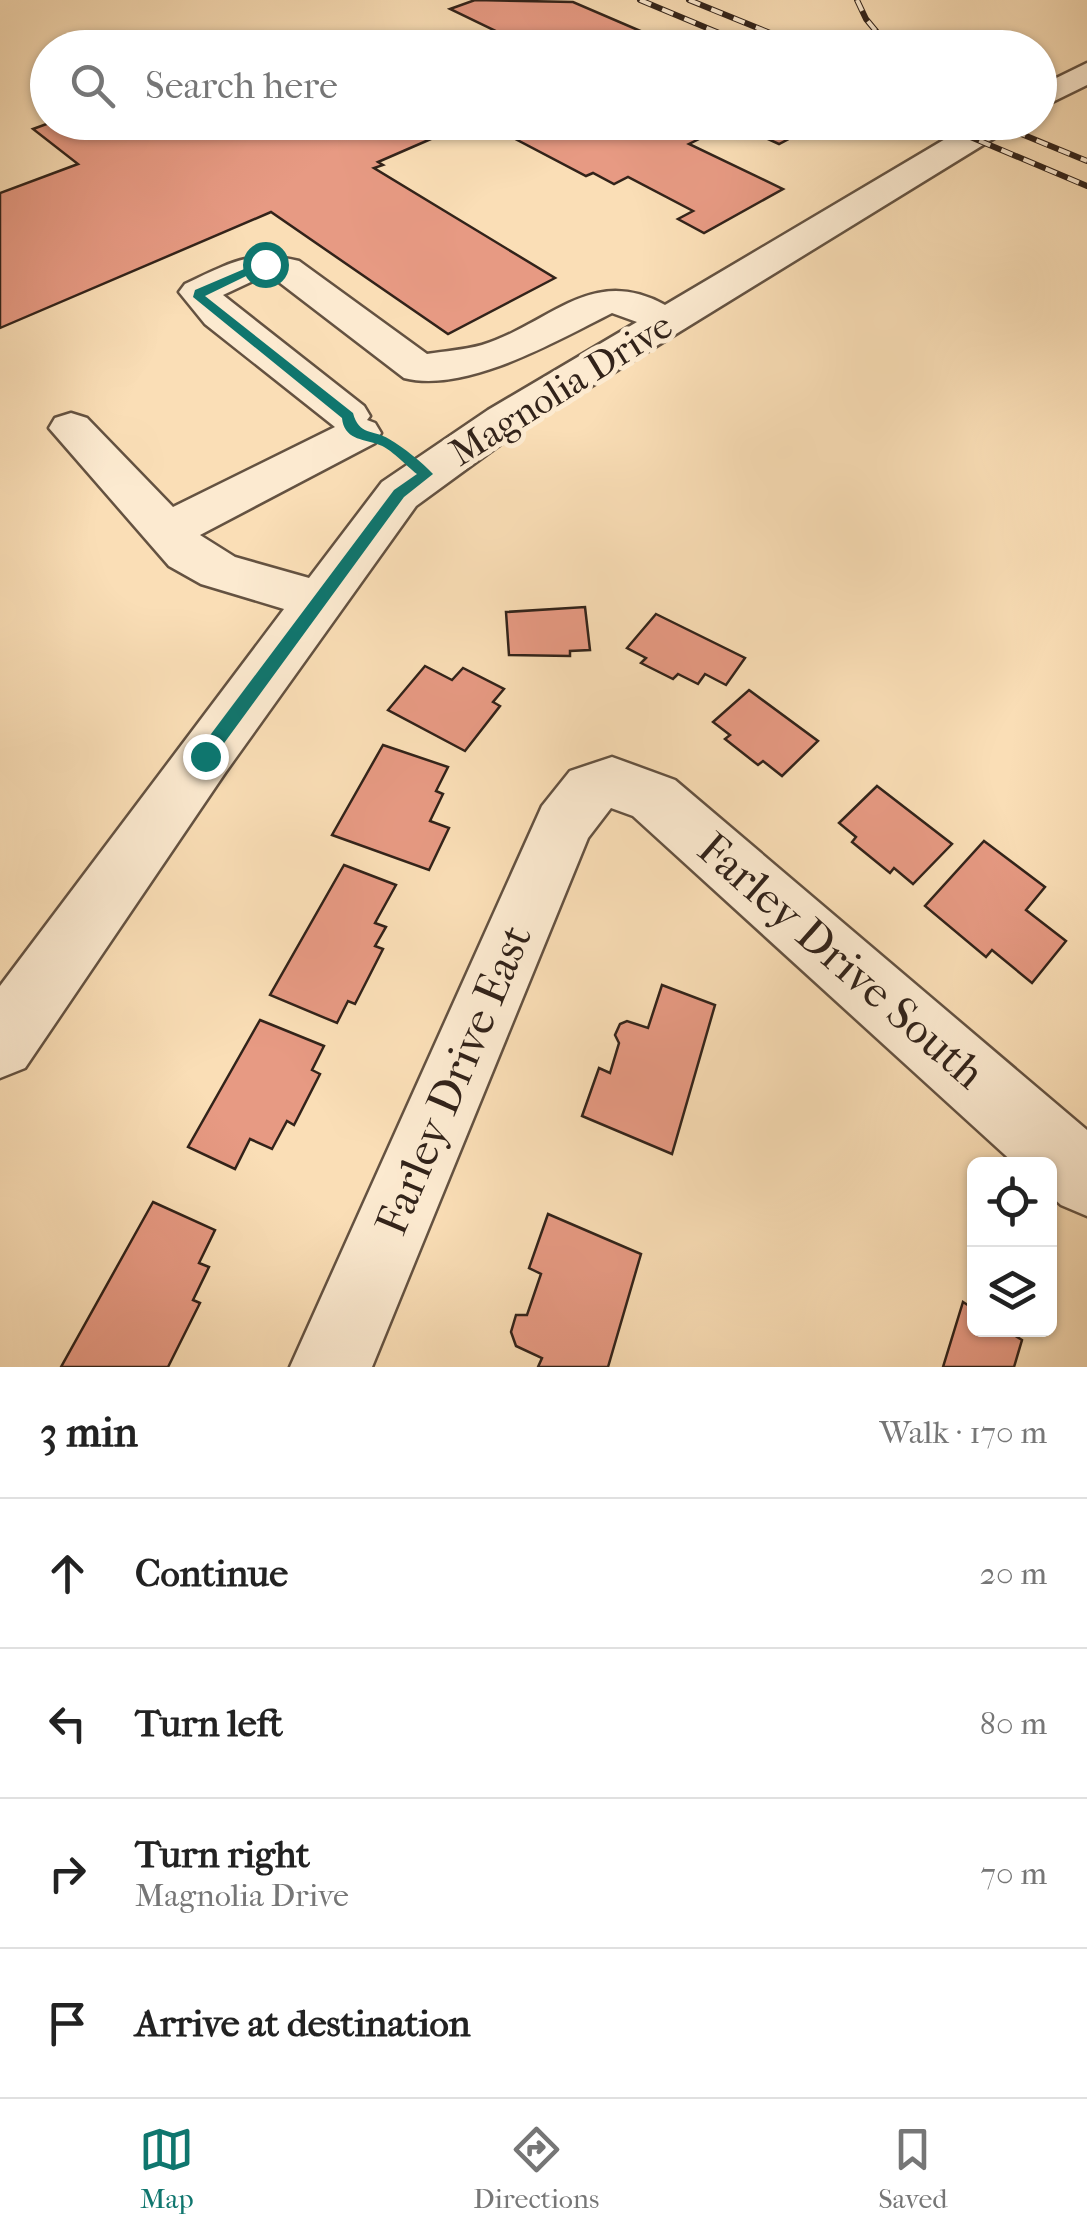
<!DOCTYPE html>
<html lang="en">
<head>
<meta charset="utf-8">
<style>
  :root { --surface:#fff; --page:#f6f6f6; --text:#222; --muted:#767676; --line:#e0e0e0; --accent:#0f766e }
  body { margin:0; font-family:"IM FELL French Canon",serif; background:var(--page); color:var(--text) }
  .controls { position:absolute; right:30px; bottom:30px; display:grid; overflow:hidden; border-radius:15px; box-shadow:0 2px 8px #0004 }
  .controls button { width:90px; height:90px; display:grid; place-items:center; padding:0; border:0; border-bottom:2px solid var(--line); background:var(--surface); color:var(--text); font:50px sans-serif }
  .stop { position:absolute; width:30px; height:30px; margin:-22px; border:8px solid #0f766e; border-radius:50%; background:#fff }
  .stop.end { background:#0f766e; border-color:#fff; box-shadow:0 2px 10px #0008 }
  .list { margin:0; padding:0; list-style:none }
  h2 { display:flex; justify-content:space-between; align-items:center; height:130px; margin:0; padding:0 40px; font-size:42px }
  h2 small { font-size:32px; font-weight:400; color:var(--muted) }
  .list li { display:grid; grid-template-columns:65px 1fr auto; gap:30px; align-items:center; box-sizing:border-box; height:150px; padding:0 40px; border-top:2px solid var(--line) }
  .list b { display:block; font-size:38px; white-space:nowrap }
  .list p { margin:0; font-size:32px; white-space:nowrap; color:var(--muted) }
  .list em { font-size:32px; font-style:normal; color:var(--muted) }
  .icon { flex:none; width:55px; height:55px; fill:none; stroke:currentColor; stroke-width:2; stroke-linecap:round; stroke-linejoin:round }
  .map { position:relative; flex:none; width:1087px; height:1367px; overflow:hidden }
  .search { position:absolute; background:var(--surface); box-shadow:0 2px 8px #0004; left:30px; right:30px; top:30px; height:110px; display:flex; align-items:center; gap:25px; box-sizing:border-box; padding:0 35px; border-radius:55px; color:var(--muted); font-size:38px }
  .sheet { height:730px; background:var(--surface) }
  nav { display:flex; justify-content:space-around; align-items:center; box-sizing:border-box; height:140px; border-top:2px solid var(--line); background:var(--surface); font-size:28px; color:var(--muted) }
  nav a { display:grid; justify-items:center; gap:5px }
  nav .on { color:var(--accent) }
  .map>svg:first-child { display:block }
  .building { fill:#e79a83; stroke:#32231a; stroke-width:2.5 }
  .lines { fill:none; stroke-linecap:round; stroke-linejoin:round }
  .minor-casing { stroke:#645241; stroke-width:5 }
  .minor { fill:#fcead0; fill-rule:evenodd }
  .rail-casing { stroke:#32231a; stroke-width:6 }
  .rail { stroke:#fcead0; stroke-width:4; stroke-dasharray:12; stroke-linecap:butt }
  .route { fill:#0f766e }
  .labels { text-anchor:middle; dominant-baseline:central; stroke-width:10; stroke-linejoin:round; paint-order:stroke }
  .street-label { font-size:38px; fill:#32231a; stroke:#fcead0 }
  .near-street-label { font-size:45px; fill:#32231a; stroke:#fcead0 }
</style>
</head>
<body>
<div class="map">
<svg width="1087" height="1367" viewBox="0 0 1087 1367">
  <rect width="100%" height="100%" fill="#fadeb6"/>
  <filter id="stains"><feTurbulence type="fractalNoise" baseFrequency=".002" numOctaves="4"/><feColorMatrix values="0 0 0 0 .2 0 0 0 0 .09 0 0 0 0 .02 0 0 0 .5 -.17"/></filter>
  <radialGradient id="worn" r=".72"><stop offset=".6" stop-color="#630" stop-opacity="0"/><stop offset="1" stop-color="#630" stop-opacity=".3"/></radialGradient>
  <g class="building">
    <polygon points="475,0 573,2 680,48 456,48 498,32 450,9"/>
    <polygon points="52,122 470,122 378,162 383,165 374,168 555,278 448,334 271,212 0,328 0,193 78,164 33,129"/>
    <polygon points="483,122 821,122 779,144 732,123 689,144 783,189 704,233 678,219 693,211 628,177 614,184 593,173 586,176"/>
    <polygon points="585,607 590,650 570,651 570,656 509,655 506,612"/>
    <polygon points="656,614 745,658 726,685 705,674 698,684 678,674 673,679 641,663 646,658 627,648"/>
    <polygon points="425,666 452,680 463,668 504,689 493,702 500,706 465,751 388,710"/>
    <polygon points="749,690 818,741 782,776 763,761 758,765 725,739 730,735 713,722"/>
    <polygon points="383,745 448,767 436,791 443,794 430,821 449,828 429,870 332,835"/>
    <polygon points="877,786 952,844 913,884 894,868 890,873 852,842 856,837 839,823"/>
    <polygon points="984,841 1045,887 1026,910 1066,941 1032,983 992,950 986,957 925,906"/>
    <polygon points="344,865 396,885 375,923 386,927 375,946 383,949 355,1004 348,1001 337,1023 270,995"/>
    <polygon points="662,985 715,1005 672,1154 582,1116 599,1068 610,1073 619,1043 615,1035 620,1024 627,1021 648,1028"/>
    <polygon points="260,1020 324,1046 312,1070 320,1074 294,1125 287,1121 272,1149 250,1139 235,1169 188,1147"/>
    <polygon points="153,1202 215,1230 199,1263 209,1267 193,1300 200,1303 168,1367 61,1367"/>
    <polygon points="548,1214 641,1254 608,1367 538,1367 542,1358 516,1346 511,1332 516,1315 527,1315 541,1274 529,1268"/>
    <polygon points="963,1302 974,1309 974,1330 1006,1330 1022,1340 1014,1367 943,1367"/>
  </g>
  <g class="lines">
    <g class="minor-casing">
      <g id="minor">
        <polygon points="1087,63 1087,85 1040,108 1040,86"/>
        <path d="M974,122H1014L1009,129L520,430L416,506L225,773L25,1068L0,1078V986L284,609L201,584L169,566L49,428L55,418L71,413L87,418L173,507L335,427L205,324L179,292L185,284C228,264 250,249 299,261L427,354C445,351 465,350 482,345C550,324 591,264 665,305ZM259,278L275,279L404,378C466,394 558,340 612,313L637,322L488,410L382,482L309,578L235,557L200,535L375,443L381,433L375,423L367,420L370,416L364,406L223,295Z"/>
        <polygon points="612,757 675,780 1087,1130 1087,1216 1061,1205 1050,1195 1050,1164 1015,1164 633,816 611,808 588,838 372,1367 290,1367 542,806 570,771"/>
      </g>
    </g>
    <use href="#minor" class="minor"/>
    <g class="rail-casing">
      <g id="rail">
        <polyline points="640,0 755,48"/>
        <polyline points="689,0 807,48"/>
        <polyline points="857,0 866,19 890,48"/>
        <polyline points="935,122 1087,186"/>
        <polyline points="992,122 1087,161"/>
      </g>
    </g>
    <use href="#rail" class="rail"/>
  </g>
  <path class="route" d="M261,262L271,264L205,296L353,413C359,436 373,429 389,439C404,448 422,462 433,474L404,497L211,761H199V750L394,490L417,474C406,466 391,448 377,444C362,439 344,439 342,418L193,297L195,290Z"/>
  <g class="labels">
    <g class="street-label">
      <text transform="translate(561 389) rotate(-32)">Magnolia Drive</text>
    </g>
    <g class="near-street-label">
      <text transform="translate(841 961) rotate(41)">Farley Drive South</text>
      <text transform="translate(454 1080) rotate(-67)">Farley Drive East</text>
    </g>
  </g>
  <rect width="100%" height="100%" filter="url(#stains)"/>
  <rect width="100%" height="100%" fill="url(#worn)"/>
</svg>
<div class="controls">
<button><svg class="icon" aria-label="locate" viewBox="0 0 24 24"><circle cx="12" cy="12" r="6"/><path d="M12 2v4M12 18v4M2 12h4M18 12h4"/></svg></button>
<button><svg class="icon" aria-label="layers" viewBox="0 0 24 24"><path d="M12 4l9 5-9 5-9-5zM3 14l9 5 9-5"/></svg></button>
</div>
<div class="stop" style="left:265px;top:264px"></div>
<div class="stop end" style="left:205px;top:756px"></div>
<div class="search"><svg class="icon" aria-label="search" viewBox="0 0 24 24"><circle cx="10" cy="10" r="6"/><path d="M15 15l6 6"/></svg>Search here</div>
</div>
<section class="sheet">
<h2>3 min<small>Walk · 170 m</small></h2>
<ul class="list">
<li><svg class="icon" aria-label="ahead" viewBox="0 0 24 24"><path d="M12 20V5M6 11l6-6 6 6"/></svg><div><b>Continue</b></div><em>20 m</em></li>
<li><svg class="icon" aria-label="left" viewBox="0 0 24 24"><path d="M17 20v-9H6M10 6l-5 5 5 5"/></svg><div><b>Turn left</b></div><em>80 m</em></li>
<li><svg class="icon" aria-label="right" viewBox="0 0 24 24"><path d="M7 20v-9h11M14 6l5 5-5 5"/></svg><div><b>Turn right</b><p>Magnolia Drive</p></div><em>70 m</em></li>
<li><svg class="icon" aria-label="arrive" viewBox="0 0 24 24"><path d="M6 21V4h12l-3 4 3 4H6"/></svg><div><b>Arrive at destination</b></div></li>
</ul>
</section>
<nav>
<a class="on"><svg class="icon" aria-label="map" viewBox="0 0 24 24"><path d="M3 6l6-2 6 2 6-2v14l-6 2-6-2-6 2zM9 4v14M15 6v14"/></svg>Map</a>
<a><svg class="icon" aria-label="directions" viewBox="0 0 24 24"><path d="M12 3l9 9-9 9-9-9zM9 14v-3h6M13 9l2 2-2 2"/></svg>Directions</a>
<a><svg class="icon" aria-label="saved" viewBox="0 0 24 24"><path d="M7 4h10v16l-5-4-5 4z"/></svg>Saved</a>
</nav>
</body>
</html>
